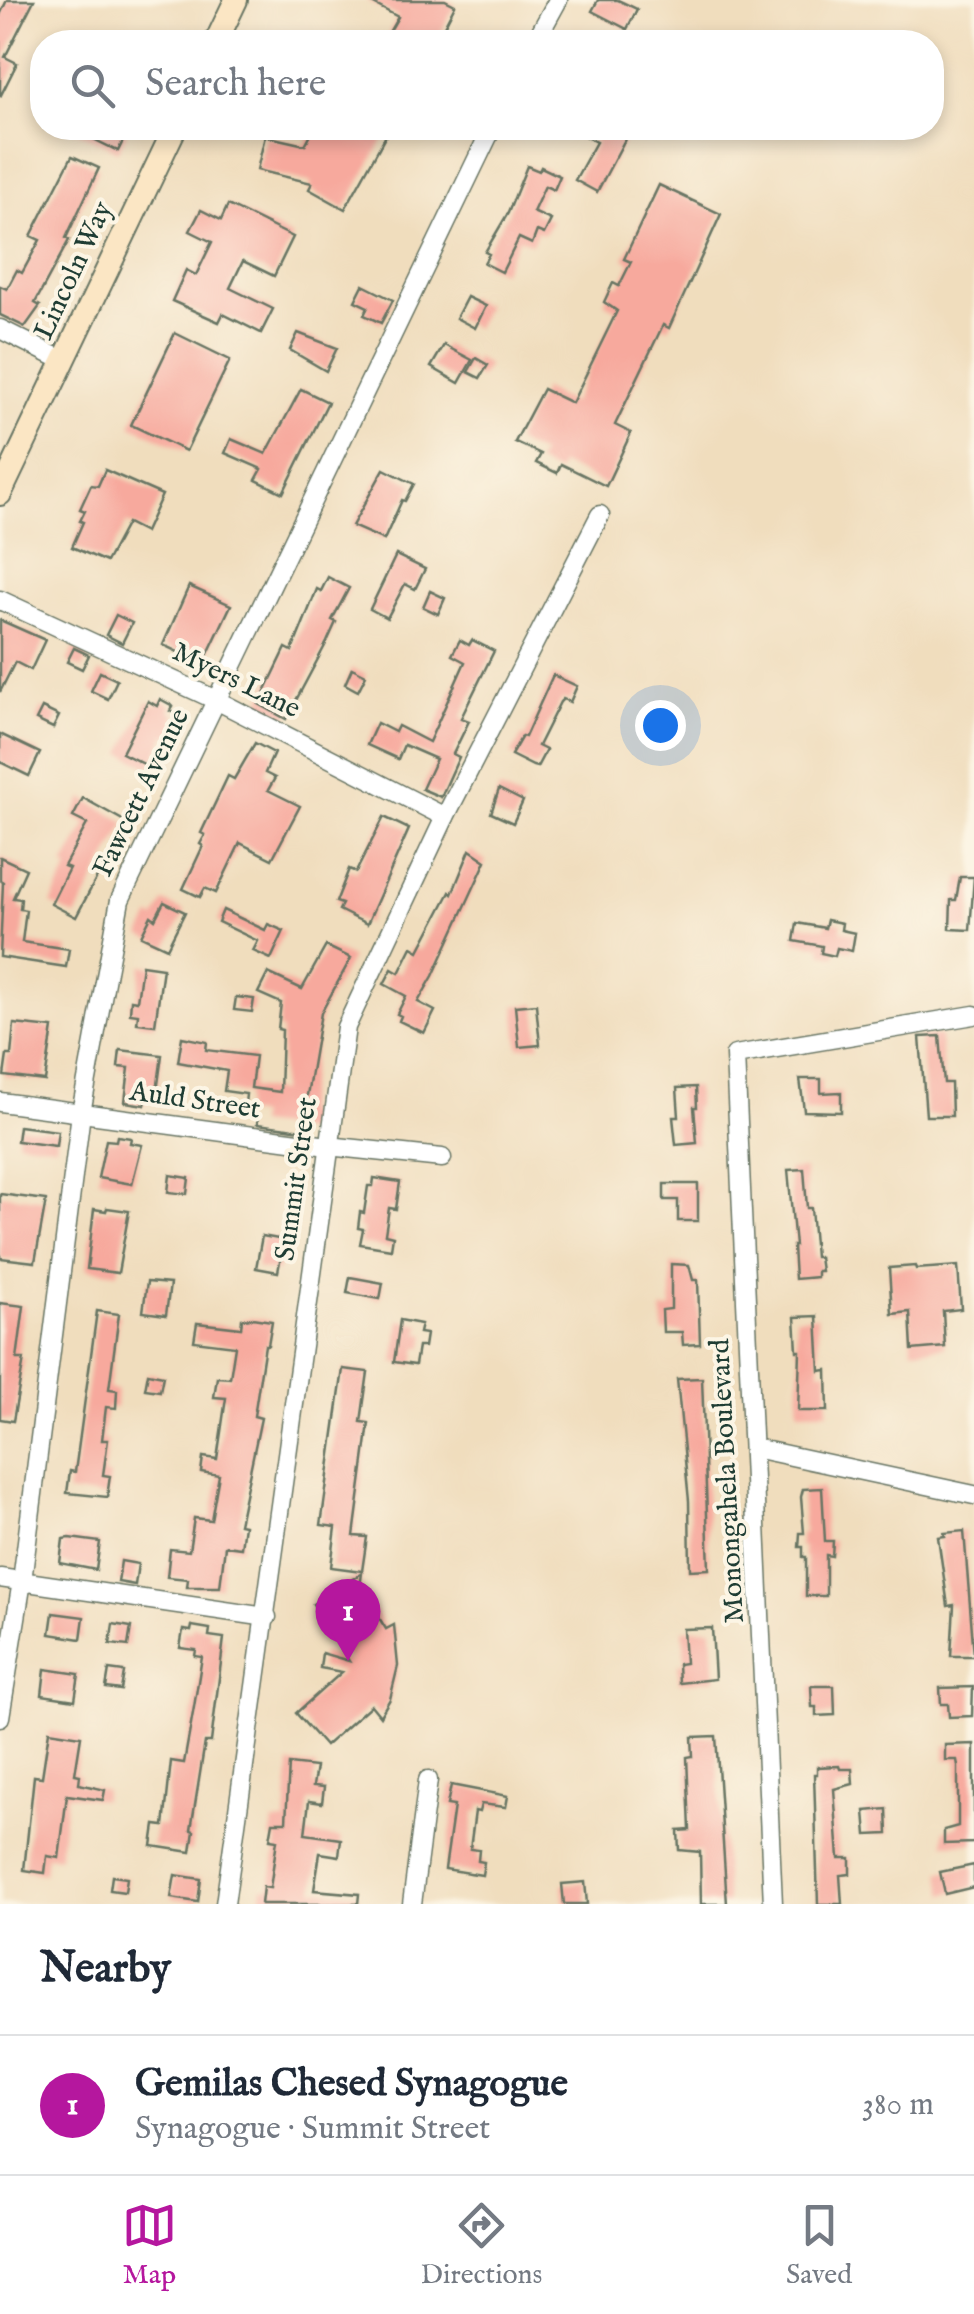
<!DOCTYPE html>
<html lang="en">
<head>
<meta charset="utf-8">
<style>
  :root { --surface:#fff; --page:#f6f6f7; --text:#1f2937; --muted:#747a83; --line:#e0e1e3; --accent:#b5179e }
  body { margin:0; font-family:"IM FELL English",serif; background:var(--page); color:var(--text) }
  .you { position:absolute; left:660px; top:725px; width:35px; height:35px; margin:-25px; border:8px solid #fff; border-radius:50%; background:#1a73e8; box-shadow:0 0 0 15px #1a73e833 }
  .badge { display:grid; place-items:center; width:65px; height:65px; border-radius:50%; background:var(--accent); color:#fff; font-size:32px; font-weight:700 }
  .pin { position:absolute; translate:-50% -82px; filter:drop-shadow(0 2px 5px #0008) }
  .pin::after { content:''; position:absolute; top:52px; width:35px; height:30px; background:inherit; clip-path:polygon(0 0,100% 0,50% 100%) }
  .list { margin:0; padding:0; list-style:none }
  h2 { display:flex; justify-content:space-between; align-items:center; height:130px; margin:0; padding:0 40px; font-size:42px }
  h2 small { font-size:32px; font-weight:400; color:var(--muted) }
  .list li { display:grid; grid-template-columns:65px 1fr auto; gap:30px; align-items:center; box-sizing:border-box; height:140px; padding:0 40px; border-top:2px solid var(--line) }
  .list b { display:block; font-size:38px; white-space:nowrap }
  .list p { margin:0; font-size:32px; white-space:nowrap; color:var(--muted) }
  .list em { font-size:32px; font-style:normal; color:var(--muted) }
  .icon { flex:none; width:55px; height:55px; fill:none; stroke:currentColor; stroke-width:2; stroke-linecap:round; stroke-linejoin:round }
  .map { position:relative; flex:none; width:974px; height:1904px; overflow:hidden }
  .search { position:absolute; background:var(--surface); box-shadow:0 5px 15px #0003; left:30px; right:30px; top:30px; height:110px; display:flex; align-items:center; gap:25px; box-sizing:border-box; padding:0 35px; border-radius:40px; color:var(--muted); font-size:38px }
  .sheet { height:270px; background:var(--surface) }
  nav { display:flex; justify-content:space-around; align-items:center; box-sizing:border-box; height:140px; border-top:2px solid var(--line); background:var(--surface); font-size:28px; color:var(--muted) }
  nav a { display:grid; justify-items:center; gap:5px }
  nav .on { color:var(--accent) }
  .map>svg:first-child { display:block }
  .building { fill:#f7a99d }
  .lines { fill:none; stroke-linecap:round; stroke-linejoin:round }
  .minor-casing { stroke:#687564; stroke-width:21 }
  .secondary-casing { stroke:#687564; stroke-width:26 }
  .minor { stroke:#fff; stroke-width:18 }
  .secondary { stroke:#fbe6c4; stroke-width:22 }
  .labels { text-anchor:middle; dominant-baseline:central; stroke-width:8; stroke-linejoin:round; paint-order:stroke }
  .street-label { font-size:28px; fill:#1f3d34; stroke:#fcf5e5 }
</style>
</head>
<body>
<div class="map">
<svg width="974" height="1904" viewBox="0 0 974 1904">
  <rect width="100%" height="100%" fill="#fcf5e5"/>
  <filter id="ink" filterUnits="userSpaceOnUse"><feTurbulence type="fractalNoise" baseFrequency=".01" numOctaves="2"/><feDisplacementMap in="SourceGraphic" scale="20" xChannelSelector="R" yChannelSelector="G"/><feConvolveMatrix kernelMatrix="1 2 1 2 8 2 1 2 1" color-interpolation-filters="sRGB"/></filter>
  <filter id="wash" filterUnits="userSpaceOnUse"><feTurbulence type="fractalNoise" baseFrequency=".0048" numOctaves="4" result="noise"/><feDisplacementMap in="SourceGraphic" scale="40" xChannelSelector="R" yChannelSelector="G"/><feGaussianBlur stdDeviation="2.25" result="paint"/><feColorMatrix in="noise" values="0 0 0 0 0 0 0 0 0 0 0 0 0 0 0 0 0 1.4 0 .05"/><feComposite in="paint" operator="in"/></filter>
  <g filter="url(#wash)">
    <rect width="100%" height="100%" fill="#f0ddbd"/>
    <g id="blocks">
      <g class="building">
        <polygon points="7,0 34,0 5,57 17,63 0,97 0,15"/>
        <polygon points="366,0 445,0 455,5 436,42 405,42 388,34 398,17"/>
        <polygon points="598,0 618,0 637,9 627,29 592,11"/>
        <polygon points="71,128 116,128 127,133 118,151"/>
        <polygon points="314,128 390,128 345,209 309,189 312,183 257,170 265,136 305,145"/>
        <polygon points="591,128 631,128 597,192 575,180 596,142 586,137"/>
        <polygon points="72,156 99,168 66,238 69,240 35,303 40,306 25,327 0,315 0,286 7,289 17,270 22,273 40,240 31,236"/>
        <polygon points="527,166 539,171 541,167 560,176 554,190 545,186 533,212 551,220 544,234 537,231 532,244 519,238 502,272 484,263 489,254 485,252 508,213"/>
        <polygon points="659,185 721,214 669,328 663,325 615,425 631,433 606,486 561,464 557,473 536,463 541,454 515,442 543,389 572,403 617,311 604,302 613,283 619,286 631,262 624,259"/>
        <polygon points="228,205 293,237 274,276 243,261 230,288 273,309 261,333 223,314 219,322 172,301 186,270 196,275 212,242 190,231 201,210 221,220"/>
        <polygon points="363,285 393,300 381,323 364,315 368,307 355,301"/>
        <polygon points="467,297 486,306 475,328 456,318"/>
        <polygon points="175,333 230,360 186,451 131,425"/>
        <polygon points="298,333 337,348 326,371 290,350"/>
        <polygon points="444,345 472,360 459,383 431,367"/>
        <polygon points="476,358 488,365 480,378 468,372"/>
        <polygon points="301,389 328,402 283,493 256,480 262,469 225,453 231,439 266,454"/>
        <polygon points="384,469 414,484 405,501 402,500 384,540 352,526"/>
        <polygon points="105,470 162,495 145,532 127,523 106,562 72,547 83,522 80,521 85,511 80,509 91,485 98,486"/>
        <polygon points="396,555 425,569 415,589 405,584 387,618 370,609"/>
        <polygon points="328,577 349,588 332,620 336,622 327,642 286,719 259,704 286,648 292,651 317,589 321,591"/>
        <polygon points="189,586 231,605 203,664 163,645"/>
        <polygon points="430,591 445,598 438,614 423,607"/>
        <polygon points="116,615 132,623 122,643 106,635"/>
        <polygon points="0,620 45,640 31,670 15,662 0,692"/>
        <polygon points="460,640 469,645 472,640 494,651 461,718 469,721 453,754 459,757 441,797 422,789 436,759 404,745 398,759 367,745 377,723 395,732 398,726 429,742 465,662 452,655"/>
        <polygon points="74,648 89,655 82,669 67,662"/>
        <polygon points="352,668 366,675 358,691 345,684"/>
        <polygon points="100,672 117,680 108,699 91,691"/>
        <polygon points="553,675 577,686 570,702 563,699 560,702 538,746 546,750 537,767 533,766 511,755 522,736 525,737"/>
        <polygon points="160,699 173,706 170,711 177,714 173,721 177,723 170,737 166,735 150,767 122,753 148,701 157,706"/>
        <polygon points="42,708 59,716 53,728 36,720"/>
        <polygon points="0,734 40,753 29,776 0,762"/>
        <polygon points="255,743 274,753 265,773 275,778 268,790 300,806 272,859 240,843 216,893 205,888 200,897 183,889 203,846 200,844 205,835 201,833 228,776 234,779"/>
        <polygon points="499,789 523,801 513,823 491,813"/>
        <polygon points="83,798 126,822 76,917 51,904 69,868 64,866 87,824 73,817"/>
        <polygon points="384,817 409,829 367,924 339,910 342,904 336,902 349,869 356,872"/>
        <polygon points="470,850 486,861 433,976 418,1002 435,1011 424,1033 399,1021 401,1016 397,1014 406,996 384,984 392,969 399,973 412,947 419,951 450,892 452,894"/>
        <polygon points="0,857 26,869 13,898 21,899 20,909 26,910 22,942 69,949 66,967 0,957 3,882 0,880"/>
        <polygon points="960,877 974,877 970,930 950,929 951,900 956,900"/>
        <polygon points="164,902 185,912 167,948 141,936 151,916 155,919"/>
        <polygon points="223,910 265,930 268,924 284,931 271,959 253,951 258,941 218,922"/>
        <polygon points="827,920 842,923 841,930 855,933 852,951 837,948 835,956 821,953 822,946 794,941 797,923 825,928"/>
        <polygon points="326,946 351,958 321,1013 304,1113 312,1114 310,1131 257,1124 258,1115 244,1114 246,1094 224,1091 227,1071 178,1062 182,1037 207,1042 206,1050 255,1056 251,1088 280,1092 282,1030 278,1029 281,1003 258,993 268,973 302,989"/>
        <polygon points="142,965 163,968 155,1025 137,1023 138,1014 130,1013 131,1000 137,1001"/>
        <polygon points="236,997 254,999 252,1012 234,1010"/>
        <polygon points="536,1004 540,1045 519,1047 515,1006"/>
        <polygon points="14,1024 53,1028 45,1081 4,1076 7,1055 11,1055"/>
        <polygon points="940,1036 944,1083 951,1083 952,1116 926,1116 920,1037"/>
        <polygon points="120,1050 162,1055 156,1099 147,1097 145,1105 125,1102 129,1068 118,1067"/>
        <polygon points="800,1079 821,1079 821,1093 841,1092 841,1112 804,1111"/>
        <polygon points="696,1087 697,1107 694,1107 697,1143 676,1145 673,1117 679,1117 677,1088"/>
        <polygon points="19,1126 58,1131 56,1146 17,1141"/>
        <polygon points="117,1136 131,1138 130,1143 142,1145 132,1184 98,1178 106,1140 116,1141"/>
        <polygon points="804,1169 807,1208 811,1208 815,1257 819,1257 821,1271 817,1271 817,1277 795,1279 793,1246 795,1246 788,1170"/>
        <polygon points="170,1175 189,1178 187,1194 168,1192"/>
        <polygon points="374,1178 400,1182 396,1209 389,1208 385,1234 393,1236 391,1249 360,1244 363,1229 358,1228 360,1212 364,1213 368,1186 373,1186"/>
        <polygon points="664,1184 698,1184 698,1221 678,1221 678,1200 664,1200"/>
        <polygon points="0,1194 46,1200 35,1262 0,1258"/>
        <polygon points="107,1208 129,1211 118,1273 87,1269 94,1209 106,1211"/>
        <polygon points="262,1236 284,1240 278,1272 256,1268"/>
        <polygon points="671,1264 689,1265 693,1280 698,1280 700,1344 683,1345 682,1332 663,1332 662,1310 671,1309"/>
        <polygon points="915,1266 916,1269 958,1266 961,1309 943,1311 945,1347 912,1350 910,1312 892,1314 889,1268"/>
        <polygon points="350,1277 383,1283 380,1299 347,1293"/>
        <polygon points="147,1282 170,1284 166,1315 143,1312"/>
        <polygon points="0,1303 24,1306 17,1359 24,1359 13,1421 0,1419"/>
        <polygon points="97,1311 119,1314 109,1389 117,1390 116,1408 106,1407 102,1440 108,1440 103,1475 110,1476 107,1497 67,1493 70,1471 75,1472"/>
        <polygon points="817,1316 820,1371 827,1370 828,1411 798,1411 800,1351 797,1351 795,1317"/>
        <polygon points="252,1318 272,1321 268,1345 265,1345 254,1416 261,1418 239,1524 244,1525 241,1548 225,1546 220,1587 187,1587 188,1579 167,1577 170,1549 189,1551 194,1518 211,1520 219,1475 201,1472 203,1457 217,1459 226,1398 214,1397 217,1377 230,1378 235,1346 194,1341 197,1323 241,1328 242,1319"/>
        <polygon points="400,1320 421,1324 419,1333 426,1334 424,1347 418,1347 415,1365 394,1362"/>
        <polygon points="343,1369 368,1372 361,1422 369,1423 354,1536 367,1537 362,1571 331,1567 336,1527 321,1525"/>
        <polygon points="148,1373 163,1376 160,1391 145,1389"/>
        <polygon points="702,1378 709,1569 690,1570 689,1501 677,1379"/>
        <polygon points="822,1488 825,1541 833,1541 832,1556 826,1555 826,1596 806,1596 806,1557 803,1557 803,1547 799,1547 800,1533 804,1533 801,1497 803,1489"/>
        <polygon points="964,1531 974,1656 951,1656 954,1605 948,1606 938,1537 945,1536 944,1533"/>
        <polygon points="70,1538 100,1542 96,1570 60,1563 63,1539"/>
        <polygon points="121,1561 138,1564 135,1585 118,1582"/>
        <polygon points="362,1573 360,1587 386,1629 394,1625 398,1666 390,1699 380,1716 371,1705 325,1746 296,1713 342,1672 320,1668 322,1653 349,1661 313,1604"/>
        <polygon points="53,1613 84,1617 81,1639 50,1634"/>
        <polygon points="113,1624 131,1627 128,1646 110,1644"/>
        <polygon points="192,1626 210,1629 209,1636 224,1638 211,1742 205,1742 191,1830 194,1831 191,1852 152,1846 155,1825 164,1826 171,1761 184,1763 194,1707 202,1657 195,1656 196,1650 180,1648 183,1630 191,1631"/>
        <polygon points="712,1628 715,1679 679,1683 678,1664 685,1663 683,1629"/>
        <polygon points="45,1669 79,1674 75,1700 42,1695"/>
        <polygon points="109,1670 124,1672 121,1690 106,1688"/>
        <polygon points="811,1686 834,1686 835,1715 816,1716 816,1707 812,1707"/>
        <polygon points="973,1687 972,1716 949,1717 948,1704 941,1704 940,1688"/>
        <polygon points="49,1731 81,1736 75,1774 80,1775 79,1784 105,1790 103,1800 67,1795 59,1858 47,1856 45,1873 24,1870 34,1776 42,1777"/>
        <polygon points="716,1736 727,1904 701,1904 700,1852 679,1850 678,1831 690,1830 687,1757 693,1756 692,1737"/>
        <polygon points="974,1744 974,1843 944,1844 944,1830 958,1826 958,1766 957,1760 945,1760 945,1745"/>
        <polygon points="289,1764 316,1767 313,1786 324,1787 322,1803 309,1801 305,1834 341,1839 339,1856 320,1853 314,1890 359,1894 358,1904 261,1904 263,1887 270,1888 277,1840 270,1839 273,1822 286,1822"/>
        <polygon points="839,1766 840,1769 852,1769 853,1784 834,1789 839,1858 850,1858 850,1874 840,1875 842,1904 818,1904 814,1774 817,1774 817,1767"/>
        <polygon points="451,1785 508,1796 506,1807 481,1804 479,1812 475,1811 470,1849 479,1850 478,1861 484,1862 482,1875 445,1869 454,1806 447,1805"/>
        <polygon points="887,1809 888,1834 867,1835 865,1811"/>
        <polygon points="974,1865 974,1887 945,1894 940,1872"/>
        <polygon points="175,1875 201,1879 198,1902 171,1898"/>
        <polygon points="112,1876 127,1878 125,1892 110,1890"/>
        <polygon points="585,1882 587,1904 564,1904 562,1884"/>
      </g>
    </g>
  </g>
  <g filter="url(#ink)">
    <use href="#blocks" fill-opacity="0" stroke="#687564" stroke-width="2.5"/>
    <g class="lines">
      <g class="minor-casing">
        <g id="minor">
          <polyline points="535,42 558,0"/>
          <polyline points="0,329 64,361"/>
          <polyline points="0,600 218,701 445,817"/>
          <polyline points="0,1102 328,1146 442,1158"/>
          <polyline points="754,1448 974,1495"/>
          <polyline points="0,1578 267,1617"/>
          <polyline points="0,1717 22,1581 81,1113 120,900 492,128"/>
          <polyline points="225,1904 346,1027 445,817 600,515"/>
          <polyline points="412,1904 428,1780"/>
          <polyline points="773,1904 735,1055 974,1015"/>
        </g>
      </g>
      <g class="secondary-casing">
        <g id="secondary">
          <polyline points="216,42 236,0"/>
          <polyline points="0,494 175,128"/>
        </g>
      </g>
      <use href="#minor" class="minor"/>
      <use href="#secondary" class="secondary"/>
    </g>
  </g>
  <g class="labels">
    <g class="street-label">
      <text transform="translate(74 271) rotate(-65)">Lincoln Way</text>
      <text transform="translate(236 681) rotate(26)">Myers Lane</text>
      <text transform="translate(142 793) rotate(-64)">Fawcett Avenue</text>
      <text transform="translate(195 1101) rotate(8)">Auld Street</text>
      <text transform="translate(297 1179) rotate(-82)">Summit Street</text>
      <text transform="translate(728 1481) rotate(-93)">Monongahela Boulevard</text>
    </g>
  </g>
</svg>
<div class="you"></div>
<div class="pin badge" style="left:348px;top:1661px">1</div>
<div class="search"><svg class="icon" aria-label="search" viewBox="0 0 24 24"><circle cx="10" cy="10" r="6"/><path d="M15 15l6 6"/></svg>Search here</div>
</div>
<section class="sheet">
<h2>Nearby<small></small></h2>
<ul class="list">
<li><span class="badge">1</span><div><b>Gemilas Chesed Synagogue</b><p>Synagogue · Summit Street</p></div><em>380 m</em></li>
</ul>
</section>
<nav>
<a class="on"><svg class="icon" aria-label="map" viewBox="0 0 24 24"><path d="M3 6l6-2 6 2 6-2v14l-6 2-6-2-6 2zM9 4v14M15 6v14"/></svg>Map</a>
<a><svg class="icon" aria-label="directions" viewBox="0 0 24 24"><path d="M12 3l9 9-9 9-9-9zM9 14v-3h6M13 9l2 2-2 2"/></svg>Directions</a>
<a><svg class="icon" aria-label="saved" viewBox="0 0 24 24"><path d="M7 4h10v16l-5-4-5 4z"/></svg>Saved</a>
</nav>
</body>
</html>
